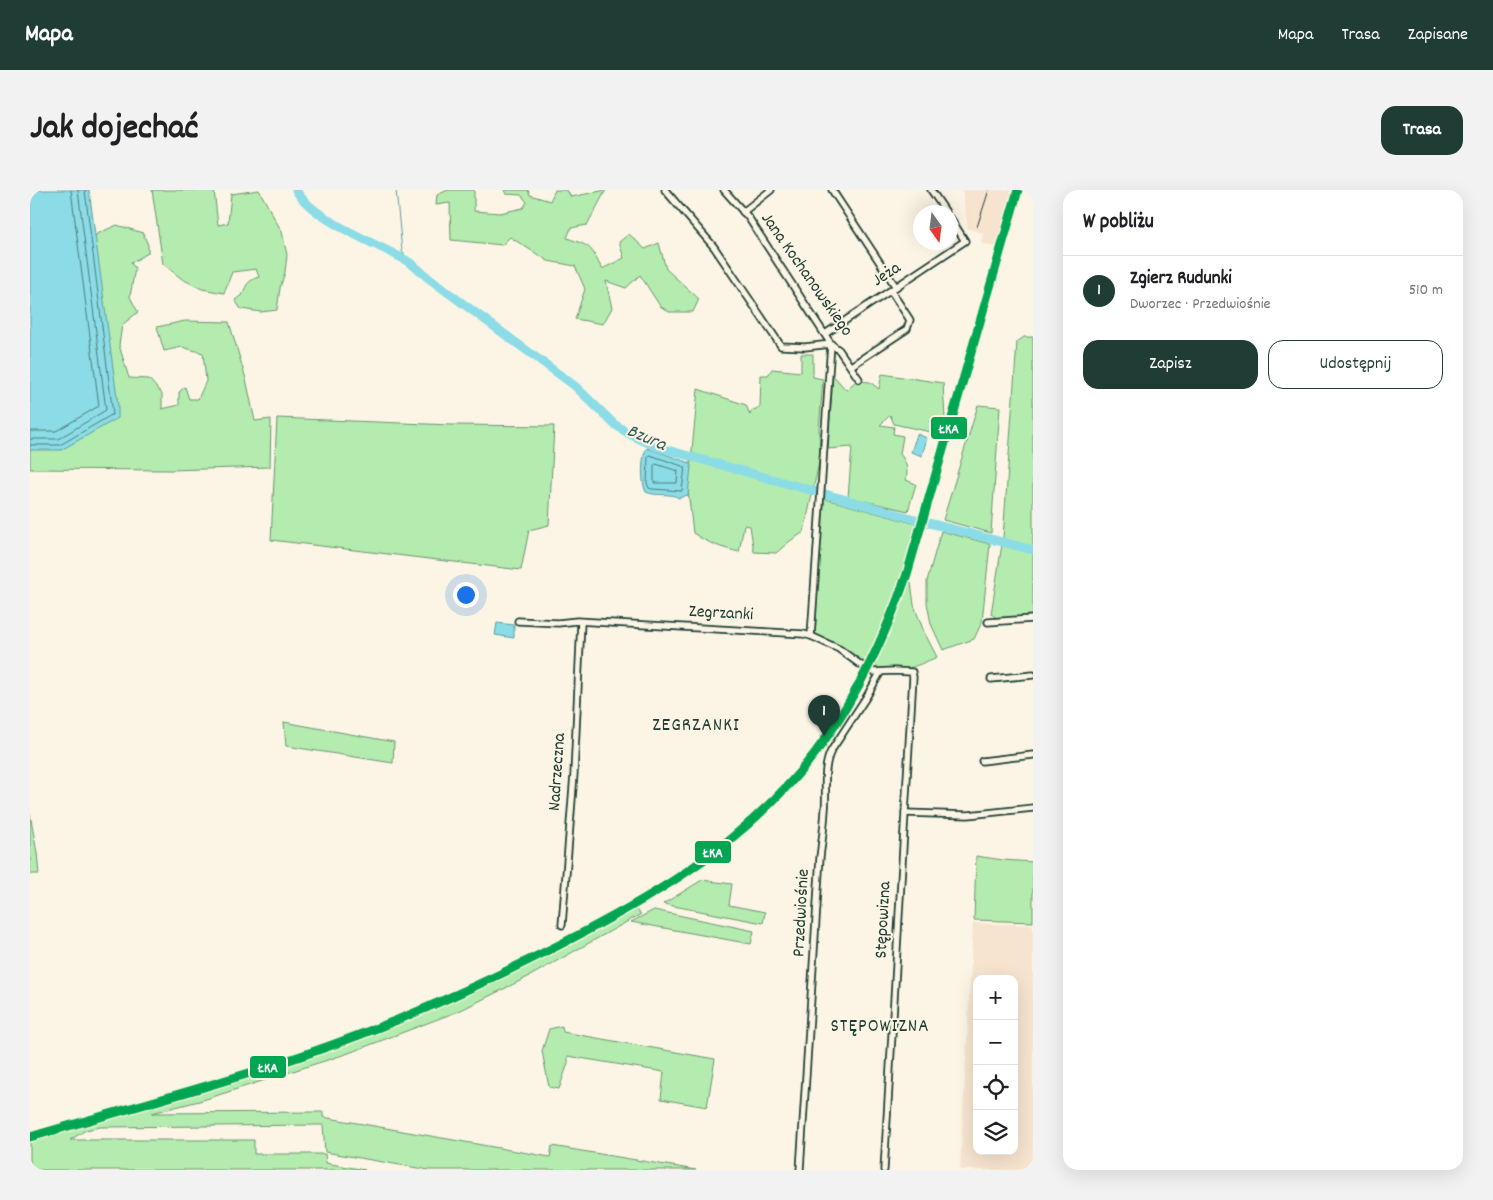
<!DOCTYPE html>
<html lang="pl">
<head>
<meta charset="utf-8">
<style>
  :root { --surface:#fff; --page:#f2f2f2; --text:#202124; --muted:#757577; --line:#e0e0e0; --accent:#1f3d34 }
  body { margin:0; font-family:Dekko,sans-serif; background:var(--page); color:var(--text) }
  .controls { position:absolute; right:15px; bottom:15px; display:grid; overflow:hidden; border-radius:10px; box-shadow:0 5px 20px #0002 }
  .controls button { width:45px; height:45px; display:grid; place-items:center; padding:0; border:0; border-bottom:1px solid var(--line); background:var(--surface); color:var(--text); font:25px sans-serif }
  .compass { position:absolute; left:883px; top:15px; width:45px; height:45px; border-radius:50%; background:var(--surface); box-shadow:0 5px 20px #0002; rotate:166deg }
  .you { position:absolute; left:435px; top:404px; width:18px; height:18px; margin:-12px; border:4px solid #fff; border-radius:50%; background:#1a73e8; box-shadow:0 0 0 8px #1a73e833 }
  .badge { display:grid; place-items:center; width:32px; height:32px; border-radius:50%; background:var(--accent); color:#fff; font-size:16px; font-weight:700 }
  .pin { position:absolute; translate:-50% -41px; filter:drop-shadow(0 1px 2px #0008) }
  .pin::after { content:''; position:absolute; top:26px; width:18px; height:15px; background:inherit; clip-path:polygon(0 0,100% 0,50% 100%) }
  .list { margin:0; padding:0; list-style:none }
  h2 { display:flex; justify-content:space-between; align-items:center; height:65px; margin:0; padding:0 20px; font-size:21px }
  h2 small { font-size:16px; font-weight:400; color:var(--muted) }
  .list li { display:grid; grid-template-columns:32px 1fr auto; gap:15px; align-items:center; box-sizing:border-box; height:70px; padding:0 20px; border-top:1px solid var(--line) }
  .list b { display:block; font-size:19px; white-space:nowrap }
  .list p { margin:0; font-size:16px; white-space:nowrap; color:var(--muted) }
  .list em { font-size:16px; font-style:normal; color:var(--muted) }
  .actions { display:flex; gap:10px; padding:15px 20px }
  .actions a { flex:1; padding:11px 0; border:1px solid var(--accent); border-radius:15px; text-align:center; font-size:18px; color:var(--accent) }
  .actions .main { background:var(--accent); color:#fff }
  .icon { flex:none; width:28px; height:28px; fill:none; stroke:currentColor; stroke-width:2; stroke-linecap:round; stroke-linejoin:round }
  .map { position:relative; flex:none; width:1003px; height:980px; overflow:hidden; border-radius:15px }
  header { display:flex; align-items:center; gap:30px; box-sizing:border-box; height:70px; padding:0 25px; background:var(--accent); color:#fff }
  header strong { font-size:24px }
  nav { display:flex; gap:28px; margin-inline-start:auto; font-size:18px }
  .intro { display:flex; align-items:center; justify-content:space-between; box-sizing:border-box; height:120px; padding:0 30px }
  h1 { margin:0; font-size:35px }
  .button { padding:12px 22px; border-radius:15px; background:var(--accent); color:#fff; font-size:18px; font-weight:700 }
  main { display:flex; gap:30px; padding:0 30px }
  aside { flex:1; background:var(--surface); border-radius:15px; box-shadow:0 5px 20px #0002 }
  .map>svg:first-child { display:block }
  .built { fill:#f7e4cf; fill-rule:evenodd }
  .green { fill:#b4ebae; stroke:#6a9471 }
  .water { fill:#8bdce6; stroke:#609c9f }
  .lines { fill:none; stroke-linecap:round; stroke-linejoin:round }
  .shore { stroke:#4a7d7b; stroke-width:1 }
  .stream { stroke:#609c9f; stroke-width:1 }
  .river { stroke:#8bdce6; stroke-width:9 }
  .minor-casing { stroke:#1f3d34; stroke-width:9 }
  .minor { stroke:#fcf5e5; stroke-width:5.5 }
  .rail { stroke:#1f3d34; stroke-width:1 }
  .rail-1-casing { stroke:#fcf5e5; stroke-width:12 }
  .rail-1 { stroke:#00a651; stroke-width:9 }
  .labels { text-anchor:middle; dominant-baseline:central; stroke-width:4; stroke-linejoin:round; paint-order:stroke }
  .street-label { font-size:18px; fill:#1f3d34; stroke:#fcf5e5 }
  .water-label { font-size:19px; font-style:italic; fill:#355d58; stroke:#fcf5e5 }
  .neighbourhood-label { font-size:19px; letter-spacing:1px; fill:#1f3d34; stroke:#fcf5e5 }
  .line-badge { stroke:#fcf5e5; stroke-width:2 }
  .badge-label { font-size:14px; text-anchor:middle; font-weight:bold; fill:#fff }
</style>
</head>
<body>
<header>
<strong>Mapa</strong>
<nav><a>Mapa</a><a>Trasa</a><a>Zapisane</a></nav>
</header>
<div class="intro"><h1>Jak dojechać</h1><a class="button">Trasa</a></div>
<main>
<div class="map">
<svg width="1003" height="980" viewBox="0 0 1003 980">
  <rect width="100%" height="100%" fill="#fcf5e5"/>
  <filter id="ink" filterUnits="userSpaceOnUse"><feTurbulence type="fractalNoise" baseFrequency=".02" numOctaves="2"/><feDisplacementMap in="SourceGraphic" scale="10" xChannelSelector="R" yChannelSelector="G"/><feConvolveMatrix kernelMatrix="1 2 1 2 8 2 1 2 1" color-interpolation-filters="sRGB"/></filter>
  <g filter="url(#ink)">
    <g class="built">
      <polygon points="932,0 983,0 965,57 951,53 953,43 938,39"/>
      <path d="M943,733L1003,735V980H930ZM947,789H984V961H947Z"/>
    </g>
    <g class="green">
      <path d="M122,0H184L188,35L198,33L201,4L229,0L252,42L257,65L255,82L250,98L247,120L231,122L211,119L205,110L213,104C216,94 219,90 229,87L226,79L202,82L194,103L172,99L152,89L133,74Z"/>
      <path d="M418,0H444V21L470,23L493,18L497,12L491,5L476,4L474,0H498L500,5L520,11L525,0H537L541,7L576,0L557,35L541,38L537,48C563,57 560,56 572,79L594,68L589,52L599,44L615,59L629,53L636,79L669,109L663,122H639L630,116L610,85L596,98L576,91L582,118L573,134L545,129L555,99L545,76L518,71L480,47L472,55L421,50L420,13L406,15L407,5Z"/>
      <polygon points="87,35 113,43 118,55 118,63 101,73 105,78 100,107 108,122 92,135 89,155 99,188 119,189 132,204 132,219 149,215 149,202 155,197 159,209 168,209 176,191 173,163 152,157 134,161 127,137 155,131 199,132 216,189 225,231 241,229 240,277 140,280 0,279 0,241 59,50 69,43"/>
      <polygon points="994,147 1003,147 1003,426 968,429 961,424 973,348 987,152"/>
      <path d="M771,164H783V187L793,189L789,239L790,268L774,342L760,351L746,363L724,362L720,336L714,335L709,362C692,358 677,353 663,343L658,300L668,199L716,215L720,225L721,221L730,217L731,185H738L742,179L771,182Z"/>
      <path d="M852,184L913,193L915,229L905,243L864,234L860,225L850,235L864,237L863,244L873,246L870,264C877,272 878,280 876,290L886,294L878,321L818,307L822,257L798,259L803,185L816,200L826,191L840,192L849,199Z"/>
      <polygon points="948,215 970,217 961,343 913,330"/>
      <polygon points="247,228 422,235 524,236 519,335 499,340 491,380 241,350"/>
      <polygon points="792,308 890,335 866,408 838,475 831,471 807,454 784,443"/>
      <polygon points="911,341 960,354 952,432 944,449 913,460 901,434 897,413 897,391"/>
      <path d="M878,391L881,392L884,415L894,442L907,467C887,476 864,486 842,479L859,442Z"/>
      <polygon points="254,532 364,552 363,573 256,556"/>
      <polygon points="0,624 7,663 9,684 0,684"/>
      <polygon points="946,666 973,670 1003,672 1003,732 944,730"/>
      <polygon points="672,690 702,694 699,715 735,722 733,733 633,714"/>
      <path d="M605,719L611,724L498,787L429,821L316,864L173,910L122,923L293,922V927L520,967L522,956L666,980H399L295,962L293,935L70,937L56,940L40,950H224V964H295L296,973L335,980H0V950C83,926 167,903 250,876C290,863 331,850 371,834C451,800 527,758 605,719Z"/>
      <polygon points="624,720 724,741 721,754 601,732"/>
      <polygon points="532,836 533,842 685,869 677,917 631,909 634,882 538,866 538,873 529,899 519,897 512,861 519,839"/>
    </g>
    <g class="water">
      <polygon points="0,0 59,0 88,215 88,228 31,260 0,260"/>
      <polygon points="887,244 897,248 892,266 881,262"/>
      <path d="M617,258L660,273L661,277L658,305L649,308C639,302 627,307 616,302C611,294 611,265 617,258Z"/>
      <polygon points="467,433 484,435 484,448 465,445"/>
    </g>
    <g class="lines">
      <g class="shore">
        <polyline points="0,241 26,241 69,216 41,0"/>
        <polyline points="0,249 28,249 76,220 48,0"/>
        <polyline points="0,255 30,255 83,224 55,0"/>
        <polygon points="620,265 655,277 652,301 622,299 619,298 617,293 618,267"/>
        <polygon points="626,274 648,281 647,293 624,293 624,276"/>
      </g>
      <polyline class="stream" points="366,0 372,61 379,72"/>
      <path class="river" d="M266,0C283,30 346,53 377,71C386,76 393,84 401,90L545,196L584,234L601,245L627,257L673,270L899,333L1003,360"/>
      <g class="minor-casing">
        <g id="minor">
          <polyline points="635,0 684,57 751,156 775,157 801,154 781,446"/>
          <polyline points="694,0 718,27 801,154 809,160 829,189"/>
          <polyline points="802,0 866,97"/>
          <polyline points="901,0 916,22"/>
          <polyline points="713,22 741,0"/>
          <polyline points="795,144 935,51 921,29"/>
          <polyline points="821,176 877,139 880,130 861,101"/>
          <polyline points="488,431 528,433 547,431 773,444 781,446 809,459 835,478 844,482 864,481 882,482 883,487 854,980"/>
          <polyline points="958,432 1003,429"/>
          <polyline points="961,489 1003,485"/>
          <polyline points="952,571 1003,565"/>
          <polyline points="875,623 938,625 1003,618"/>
          <polyline points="532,735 544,584 551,432"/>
          <path d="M770,980L790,667C792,652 794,636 795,620C797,600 792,579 801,561L837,506L850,483"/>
        </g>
      </g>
      <use href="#minor" class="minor"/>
      <polyline class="rail" points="947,37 959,0"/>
      <g class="rail-1-casing">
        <path id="rail-1" d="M0,947C110,915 222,886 329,845C398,819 464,788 529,755C617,710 692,667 760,593C815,533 850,460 877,384L988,0"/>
      </g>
      <use href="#rail-1" class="rail-1"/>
    </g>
  </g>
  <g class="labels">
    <g class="street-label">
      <text transform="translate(776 85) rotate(55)">Jana Kochanowskiego</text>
      <text transform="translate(857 85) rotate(-33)">Jeża</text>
      <text transform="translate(691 424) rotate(3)">Zegrzanki</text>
      <text transform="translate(528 582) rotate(-86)">Nadrzeczna</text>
      <text transform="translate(772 723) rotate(-87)">Przedwiośnie</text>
      <text transform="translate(854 730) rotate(-87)">Stępowizna</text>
    </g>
    <g class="water-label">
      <text transform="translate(616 249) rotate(23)">Bzura</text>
    </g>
    <g class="neighbourhood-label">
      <text x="666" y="536">ZEGRZANKI</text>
      <text x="850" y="837">STĘPOWIZNA</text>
    </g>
  </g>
  <g class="line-badge">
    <rect x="900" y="226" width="38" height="24" rx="5" fill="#00a651"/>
    <rect x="664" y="650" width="38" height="24" rx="5" fill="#00a651"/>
    <rect x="219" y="865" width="38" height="24" rx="5" fill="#00a651"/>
  </g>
  <g class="badge-label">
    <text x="919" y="243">ŁKA</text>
    <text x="683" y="667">ŁKA</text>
    <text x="238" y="882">ŁKA</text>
  </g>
</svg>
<div class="controls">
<button>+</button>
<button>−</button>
<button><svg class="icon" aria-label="locate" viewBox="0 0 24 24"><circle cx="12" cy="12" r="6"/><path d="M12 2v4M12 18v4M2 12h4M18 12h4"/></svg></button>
<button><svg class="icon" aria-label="layers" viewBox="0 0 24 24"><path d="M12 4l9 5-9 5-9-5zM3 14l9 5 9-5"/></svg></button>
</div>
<svg class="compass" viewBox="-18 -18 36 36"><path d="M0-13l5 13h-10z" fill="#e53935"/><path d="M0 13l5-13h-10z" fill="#757577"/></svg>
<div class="you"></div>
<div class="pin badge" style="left:794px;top:546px">1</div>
</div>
<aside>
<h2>W pobliżu<small></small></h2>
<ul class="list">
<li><span class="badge">1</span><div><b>Zgierz Rudunki</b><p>Dworzec · Przedwiośnie</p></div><em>510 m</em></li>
</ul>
<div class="actions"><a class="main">Zapisz</a><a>Udostępnij</a></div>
</aside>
</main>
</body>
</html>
